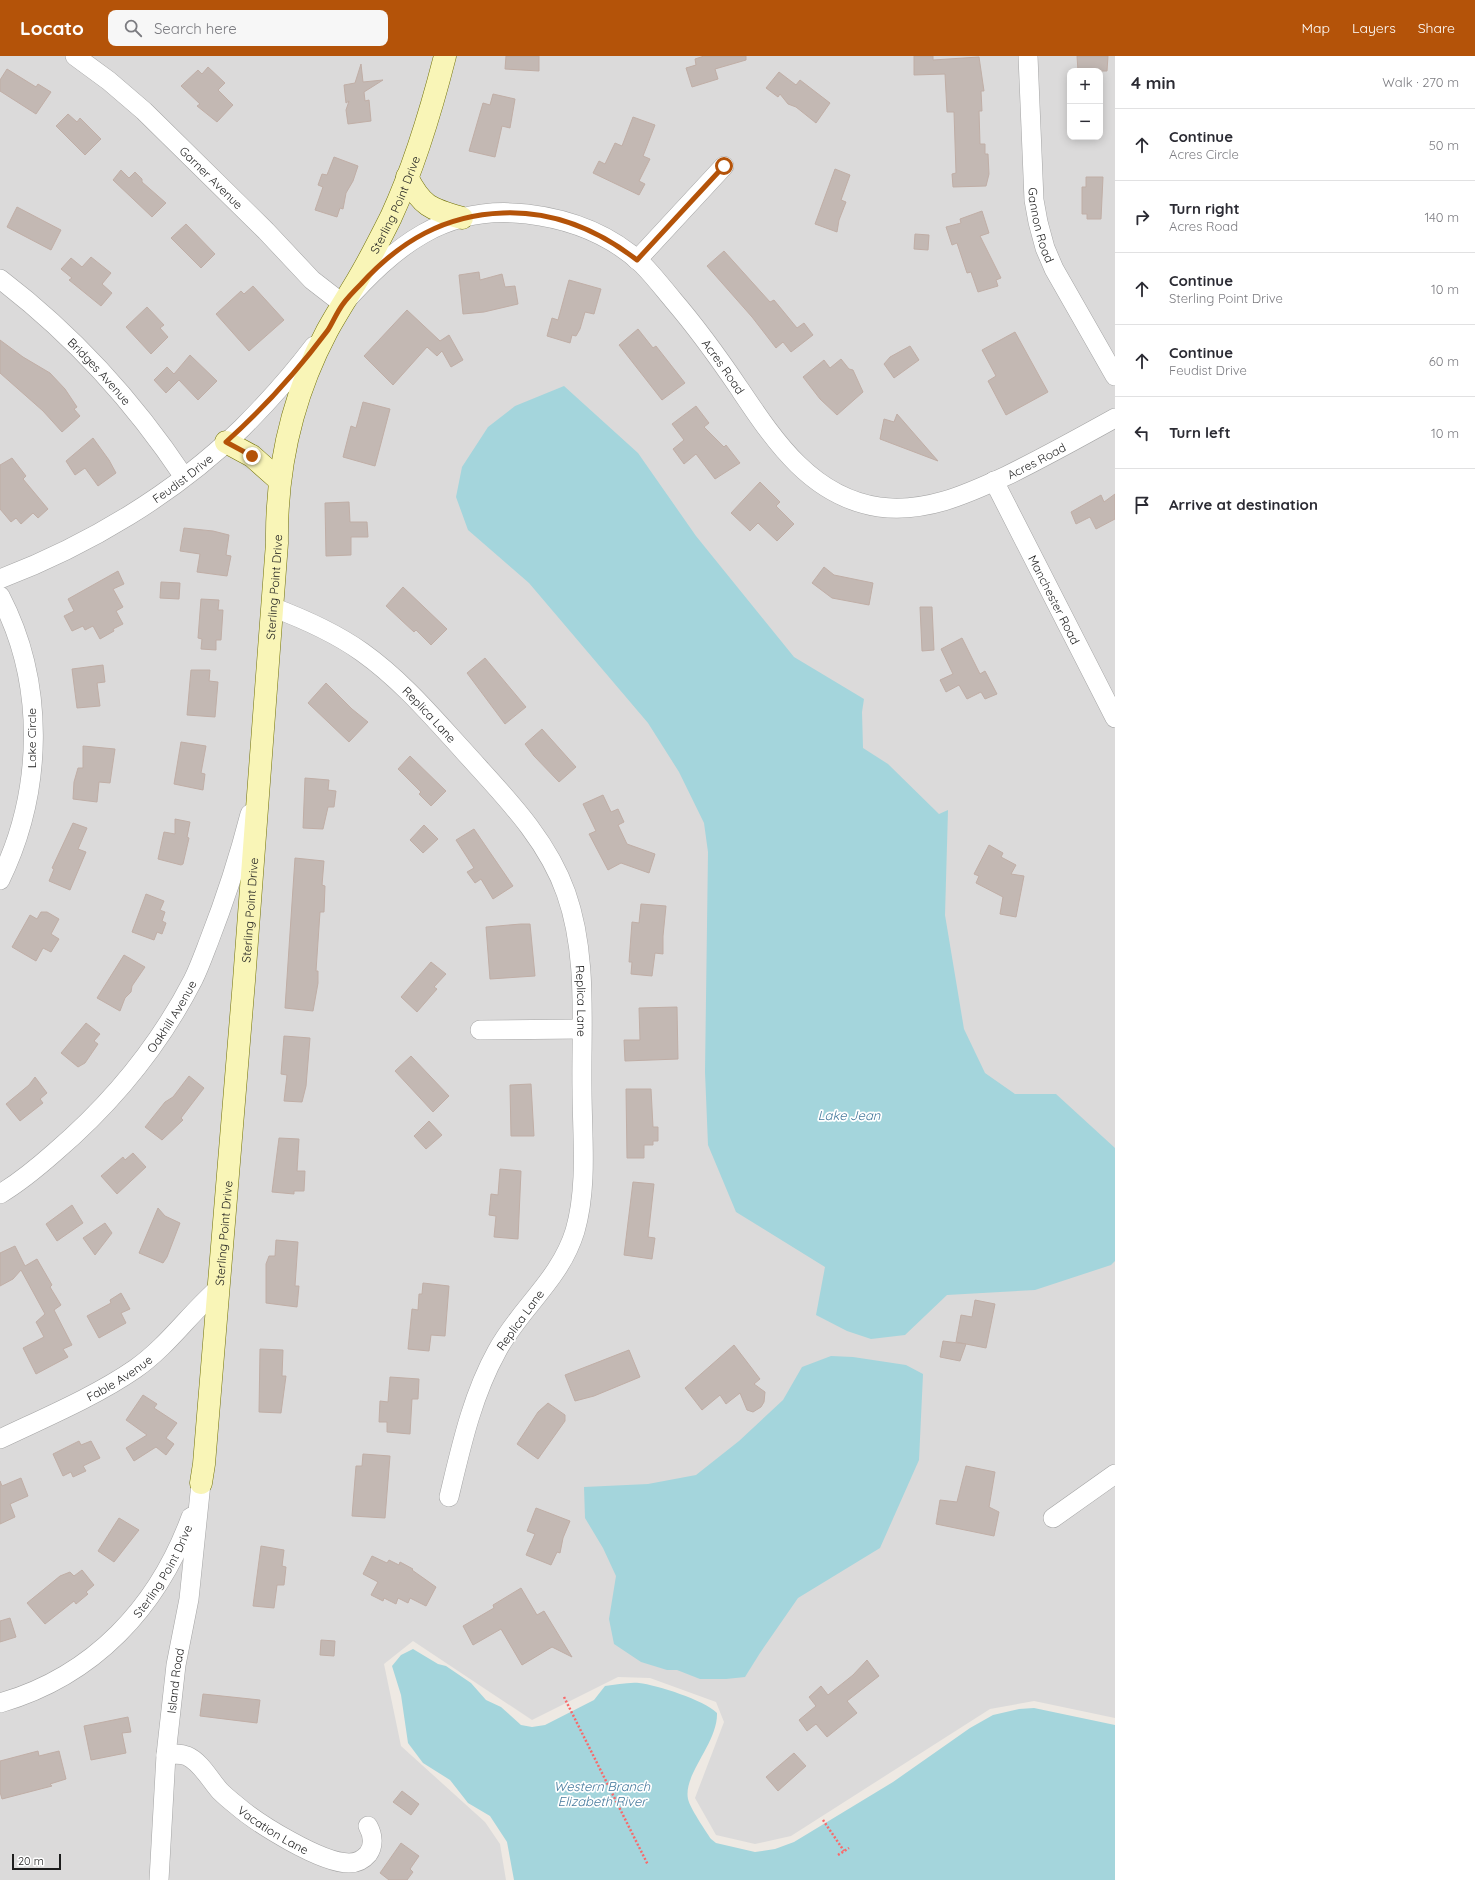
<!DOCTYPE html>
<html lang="en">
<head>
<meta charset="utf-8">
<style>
  :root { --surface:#fff; --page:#f7f7f7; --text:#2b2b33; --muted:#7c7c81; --line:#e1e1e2; --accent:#b45309 }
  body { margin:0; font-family:Quicksand,sans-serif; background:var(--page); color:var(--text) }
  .controls { position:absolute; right:12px; top:12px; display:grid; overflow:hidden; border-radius:8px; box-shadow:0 2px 10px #0003 }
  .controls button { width:36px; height:36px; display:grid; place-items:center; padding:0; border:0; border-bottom:1px solid var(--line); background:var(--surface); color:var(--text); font:20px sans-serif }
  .scale { position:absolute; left:12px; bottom:10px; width:49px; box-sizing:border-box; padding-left:4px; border:2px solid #1d1d1d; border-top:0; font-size:11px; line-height:14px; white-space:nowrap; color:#1d1d1d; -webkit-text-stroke:3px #fff; paint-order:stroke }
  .stop { position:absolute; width:12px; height:12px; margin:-9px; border:3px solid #b45309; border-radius:50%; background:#fff }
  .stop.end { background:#b45309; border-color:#fff; box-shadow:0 1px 4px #0008 }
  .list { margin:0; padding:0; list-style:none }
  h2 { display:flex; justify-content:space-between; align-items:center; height:52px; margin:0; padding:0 16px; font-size:17px }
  h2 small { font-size:13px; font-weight:400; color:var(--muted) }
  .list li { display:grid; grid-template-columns:26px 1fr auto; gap:12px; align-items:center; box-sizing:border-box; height:72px; padding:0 16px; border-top:1px solid var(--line) }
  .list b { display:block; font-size:15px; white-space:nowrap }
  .list p { margin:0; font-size:13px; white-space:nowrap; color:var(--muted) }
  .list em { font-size:13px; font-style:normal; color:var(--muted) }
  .icon { flex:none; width:22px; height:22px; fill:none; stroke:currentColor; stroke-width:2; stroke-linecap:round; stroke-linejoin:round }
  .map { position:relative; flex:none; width:1115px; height:1824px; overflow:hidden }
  header { display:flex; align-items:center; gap:24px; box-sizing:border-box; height:56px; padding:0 20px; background:var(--accent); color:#fff }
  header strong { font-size:19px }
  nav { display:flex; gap:22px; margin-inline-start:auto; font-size:14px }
  .search { width:280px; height:36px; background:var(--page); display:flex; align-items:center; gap:10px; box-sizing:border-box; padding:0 14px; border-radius:8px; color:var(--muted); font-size:15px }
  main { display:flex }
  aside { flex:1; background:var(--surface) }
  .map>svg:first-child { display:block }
  .residential { fill:#dbdada; fill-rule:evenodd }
  .water { fill:#a4d5dc }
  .building { fill:#c3b8b3; stroke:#c0aea6 }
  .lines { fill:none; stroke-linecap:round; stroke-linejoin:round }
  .street-casing { stroke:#a4a4a4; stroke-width:20 }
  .secondary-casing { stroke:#727206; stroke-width:23 }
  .path { stroke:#f86a6b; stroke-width:2.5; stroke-dasharray:2 2; stroke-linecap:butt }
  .street { stroke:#fff; stroke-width:19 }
  .secondary { stroke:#f9f5b7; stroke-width:22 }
  .route { stroke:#b45309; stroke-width:5 }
  .labels { text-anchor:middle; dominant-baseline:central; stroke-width:3.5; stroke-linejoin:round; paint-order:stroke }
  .street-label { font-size:12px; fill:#1d1d1d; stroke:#fff }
  .water-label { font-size:13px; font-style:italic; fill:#45799c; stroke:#fff }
</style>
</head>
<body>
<header>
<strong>Locato</strong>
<div class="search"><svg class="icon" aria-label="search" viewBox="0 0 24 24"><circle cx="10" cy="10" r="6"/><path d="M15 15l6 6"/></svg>Search here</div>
<nav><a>Map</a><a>Layers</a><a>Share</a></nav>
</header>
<main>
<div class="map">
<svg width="1115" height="1824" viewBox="0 0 1115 1824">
  <rect width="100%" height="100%" fill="#eee9e3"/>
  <path class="residential" d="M0,0H1115V1662L1034,1645L990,1653L791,1780L755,1788L716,1779L695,1742L724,1666L716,1646L650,1622L618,1621L532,1664L413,1585L384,1608L401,1690L485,1766L500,1788L506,1824H0ZM1070,15H1100V81H1070Z"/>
  <g class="water">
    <polygon points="564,330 638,397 696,480 794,601 864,643 862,656 863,692 888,708 939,758 948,754 945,859 964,973 985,1017 1015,1038 1056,1038 1115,1092 1115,1205 1111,1209 1035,1234 947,1239 905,1279 871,1283 847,1275 816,1259 825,1211 736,1156 708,1089 705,1016 708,796 704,767 679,716 648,667 529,527 468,474 456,441 462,411 488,371 515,350"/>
    <polygon points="853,1301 906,1309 923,1318 919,1404 880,1492 798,1542 760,1597 745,1621 726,1623 700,1623 677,1614 667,1614 641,1606 614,1588 609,1563 616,1520 603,1492 585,1462 584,1431 648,1428 696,1419 739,1385 783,1344 802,1311 831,1300"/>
    <path d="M413,1593L438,1608L446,1610L471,1627L486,1644L501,1651L521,1669L532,1671L545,1669L594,1644L605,1630C616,1629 628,1626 639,1627C657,1629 704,1644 717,1657C718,1687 683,1718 688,1743C690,1752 705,1774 711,1783L716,1787L755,1796L775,1793L794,1786L893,1726L970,1672L993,1659L1019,1653L1034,1652L1115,1669V1824H514L507,1786L490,1760L468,1747L450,1724L423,1707L408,1687L401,1639L392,1610L401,1599Z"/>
  </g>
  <g class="building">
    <polygon points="506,0 539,0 539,15 505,13"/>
    <polygon points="704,0 746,0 746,4 715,13 718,23 692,31 686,12 696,9 695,3"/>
    <polygon points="914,0 933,0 933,4 979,1 984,35 981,35 982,55 979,55 980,88 985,88 985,98 988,98 989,118 986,130 953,131 952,118 956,117 954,56 947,56 945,18 914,19"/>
    <polygon points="1077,0 1108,0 1107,15 1078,15"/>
    <polygon points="361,8 363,26 383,24 364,36 365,45 369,44 371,65 348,68 346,54 349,45 346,47 344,29 355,27"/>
    <polygon points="208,11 225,27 218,34 233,49 217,66 197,50 200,48 181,30 198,14 202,18"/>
    <polygon points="7,13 36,31 38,28 51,36 36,58 0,35 0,24"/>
    <polygon points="779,16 796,29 800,24 830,47 816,67 796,51 788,48 780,38 778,41 766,32"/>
    <polygon points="493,38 515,43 510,72 502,70 495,101 469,95 483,47 490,49"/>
    <polygon points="68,58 77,66 80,62 101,83 85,99 56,70"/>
    <polygon points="633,61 655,69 643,100 650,103 639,125 645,128 639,139 593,117 599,105 605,108 615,87 622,90"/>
    <polygon points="334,101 358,110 353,125 346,137 343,153 340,152 337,161 315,154 323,131 318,129 322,118 327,119"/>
    <polygon points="835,113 850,119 841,144 846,146 839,164 837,176 815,168"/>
    <polygon points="121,114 129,122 135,116 142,123 142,126 166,147 152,161 113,124"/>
    <polygon points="1086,121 1103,121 1101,163 1087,163 1087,158 1082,158 1082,131 1086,131"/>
    <polygon points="17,151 61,174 51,194 7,171"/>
    <polygon points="982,155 989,177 980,180 1001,222 996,224 998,230 978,236 971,216 967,217 957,187 952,189 946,171 961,167 960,163"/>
    <polygon points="186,168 215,198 201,212 171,182"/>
    <polygon points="915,178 929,179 928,194 914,193"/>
    <polygon points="724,195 770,246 774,244 797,272 804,267 813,279 791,296 783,286 776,292 752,261 707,210"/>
    <polygon points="91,201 111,217 102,228 112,237 101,250 69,224 72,222 61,213 71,202 82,211"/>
    <polygon points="479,216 480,224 502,218 505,231 515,230 518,248 484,256 463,258 459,219"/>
    <polygon points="569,224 601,233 594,258 585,256 580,273 576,280 572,279 570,287 547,280 552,262 558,264"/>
    <polygon points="253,230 284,264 249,295 216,258 241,235 244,238"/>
    <polygon points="147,251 164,269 160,272 168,281 151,298 126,271"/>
    <polygon points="407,254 440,285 449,279 463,304 451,311 442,295 437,300 427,291 393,329 364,300"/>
    <polygon points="638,273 653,292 656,290 685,327 662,344 619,289"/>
    <polygon points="1015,276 1048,336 1006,359 988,325 996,320 982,294"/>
    <polygon points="0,284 23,301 50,317 65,333 77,351 74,353 80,360 62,376 43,355 0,317"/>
    <polygon points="910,290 919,304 894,322 884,308 890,301"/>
    <polygon points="190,299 217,325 198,344 179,324 166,337 154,324 167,311 174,318"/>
    <polygon points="841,303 849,313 853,314 863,336 837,359 820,343 803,321 824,304 830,312"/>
    <polygon points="363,346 390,353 375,410 343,401 351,370 356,372"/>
    <polygon points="696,350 709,367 704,371 724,391 726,389 740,407 715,423 696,398 684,408 673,393 684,384 672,368"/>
    <polygon points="897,358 938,405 880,383 884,363 894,366"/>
    <polygon points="93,382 109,404 116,417 98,430 85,412 75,419 66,405"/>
    <polygon points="12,402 26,420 23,423 48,453 38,462 33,457 21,468 16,462 11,466 0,453 0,409"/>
    <polygon points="760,426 780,446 776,450 794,468 777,485 758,467 750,475 731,457"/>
    <polygon points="1115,438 1115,463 1096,473 1090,461 1076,468 1071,456 1101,439 1104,446"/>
    <polygon points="349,446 350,466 367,466 368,481 351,481 351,499 326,500 325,447"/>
    <polygon points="184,472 213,475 229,479 226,499 231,500 227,520 197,516 200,498 180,495"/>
    <polygon points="824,511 834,519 873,527 869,549 832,542 812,527"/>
    <polygon points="118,515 124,528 113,533 123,551 116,555 123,568 113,573 114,575 100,583 93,570 85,574 83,570 72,575 64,560 74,555 68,543"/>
    <polygon points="161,526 180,527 179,543 160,542"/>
    <polygon points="403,531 447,573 431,589 416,574 414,576 386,550"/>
    <polygon points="201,543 219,544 218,554 223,554 221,584 216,584 216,594 201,593 202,583 198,582"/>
    <polygon points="920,551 932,551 934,594 922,595"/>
    <polygon points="962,582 980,618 985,615 997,638 985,643 981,636 967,643 959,629 946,636 940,624 953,618 941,593"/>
    <polygon points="485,602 526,651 505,668 467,617"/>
    <polygon points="103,609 105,626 97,627 100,650 77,652 72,613"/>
    <polygon points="191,614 210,614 209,625 218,626 215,661 187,659"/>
    <polygon points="326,627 352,653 368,666 349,686 308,647"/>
    <polygon points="542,673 576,711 559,726 534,700 525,688"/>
    <polygon points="181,686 206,690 201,717 205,718 203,734 174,728"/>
    <polygon points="83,690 115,693 110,727 99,726 97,746 73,743 74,726 78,712 83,712"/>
    <polygon points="410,700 446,735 431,750 419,738 421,736 398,713"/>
    <polygon points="305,722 329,724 328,734 336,735 334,751 328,751 323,773 303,772"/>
    <polygon points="603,739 611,756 618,753 624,766 618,769 627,788 655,798 649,817 621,807 608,814 589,778 596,775 583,748"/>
    <polygon points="175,763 190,766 187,781 189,782 183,808 181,809 158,803 164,776 175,778"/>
    <polygon points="73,767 87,772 78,793 86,796 70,834 49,825 54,813 52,812"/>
    <polygon points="424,769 438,783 423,797 410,784"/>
    <polygon points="474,773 513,830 493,843 481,823 475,827 467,816 474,812 456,784"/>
    <polygon points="989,789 1003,797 1001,801 1016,809 1011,818 1024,820 1016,861 1000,858 1003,841 976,827 979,820 974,818"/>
    <polygon points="295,802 324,805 322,829 325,830 324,856 320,856 316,915 318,915 318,927 313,955 285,952"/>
    <polygon points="146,838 164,845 160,854 165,856 162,865 166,867 162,878 157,876 154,884 132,876"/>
    <polygon points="641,848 666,850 663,880 663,898 655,897 652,920 631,918 632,906 629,906 632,866 639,867"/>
    <polygon points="41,856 47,856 59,863 51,878 59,883 51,896 43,892 36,905 12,891 30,859 37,863"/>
    <polygon points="521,868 530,868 535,920 490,923 486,871"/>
    <polygon points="124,899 145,911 132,930 131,936 125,942 120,955 97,942"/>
    <polygon points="431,906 446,918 434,931 437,933 417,956 401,941"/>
    <polygon points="677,951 678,1003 625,1005 624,984 640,984 639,952"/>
    <polygon points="86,967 100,978 94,985 98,988 85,1007 78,1011 61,997"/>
    <polygon points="284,980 310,982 306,1030 302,1046 284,1045 287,1019 281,1018"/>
    <polygon points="411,1000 449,1040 433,1056 395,1015"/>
    <polygon points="189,1020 204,1032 181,1062 183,1064 162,1084 145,1071 165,1046 173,1041"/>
    <polygon points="35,1021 47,1037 40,1043 43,1047 20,1065 6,1048 29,1029"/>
    <polygon points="531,1028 534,1080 511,1080 510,1029"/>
    <polygon points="626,1033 651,1033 653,1071 658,1071 658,1085 653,1085 653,1089 644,1089 644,1102 627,1102"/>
    <polygon points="429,1065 442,1079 426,1093 414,1080"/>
    <polygon points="279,1082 299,1083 297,1115 305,1115 304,1135 294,1135 294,1138 272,1136"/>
    <polygon points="133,1097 146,1111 117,1138 101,1120 123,1101 125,1104"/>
    <polygon points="500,1113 521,1115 518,1183 494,1181 496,1160 489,1159 491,1138 498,1139"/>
    <polygon points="633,1126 654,1128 648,1181 655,1182 652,1203 624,1199"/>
    <polygon points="72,1149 83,1167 57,1185 46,1168"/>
    <polygon points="158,1152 165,1160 180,1167 167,1201 163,1207 139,1197"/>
    <polygon points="105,1167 112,1177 95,1199 83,1182"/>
    <polygon points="276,1184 298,1186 295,1230 299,1230 297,1251 266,1247 266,1208 269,1200 275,1200"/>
    <polygon points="15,1190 25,1210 37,1203 52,1229 50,1231 61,1249 54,1254 72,1289 63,1293 68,1301 36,1318 23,1292 44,1281 36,1266 45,1258 21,1214 13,1223 0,1230 0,1197"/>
    <polygon points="423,1227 449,1230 445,1280 431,1279 429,1295 408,1293 412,1253 418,1254 419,1238 422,1238"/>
    <polygon points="121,1237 130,1253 121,1257 126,1267 99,1282 87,1260 111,1247 110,1244"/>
    <polygon points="975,1244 995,1248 986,1292 956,1286 961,1259 972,1261"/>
    <polygon points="943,1285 966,1288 960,1305 940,1301"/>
    <polygon points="734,1289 760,1323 754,1328 765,1336 764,1346 761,1351 753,1356 747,1354 740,1337 726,1348 720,1339 702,1354 685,1332"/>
    <polygon points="260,1293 283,1294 282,1320 286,1320 281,1357 259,1356"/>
    <polygon points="629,1294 640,1321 594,1340 575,1345 565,1319"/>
    <polygon points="390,1321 419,1323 418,1343 412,1343 410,1378 387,1376 387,1366 379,1366 380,1345 388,1346"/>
    <polygon points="143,1339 157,1348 154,1352 177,1367 166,1382 174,1388 166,1399 156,1391 134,1405 126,1392 147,1379 126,1364"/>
    <polygon points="548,1347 565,1359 565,1365 538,1403 517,1388 538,1356"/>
    <polygon points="79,1385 81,1389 91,1385 100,1402 83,1410 86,1415 73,1421 71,1416 63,1420 53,1398"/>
    <polygon points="363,1398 390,1400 385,1462 352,1460 356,1410 362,1410"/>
    <polygon points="966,1410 995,1416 989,1451 999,1456 994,1480 936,1468 940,1444 957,1446"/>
    <polygon points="21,1422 28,1440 10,1448 15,1461 0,1468 0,1425 2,1430"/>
    <polygon points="536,1452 570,1465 563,1482 560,1497 557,1496 551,1509 526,1499 535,1478 527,1475"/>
    <polygon points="119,1462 139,1474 114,1506 98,1495"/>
    <polygon points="261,1490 284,1494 282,1510 286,1511 284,1529 277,1529 274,1552 253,1550"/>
    <polygon points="372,1500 387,1507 389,1504 399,1509 400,1506 413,1513 412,1514 436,1531 426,1550 410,1542 408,1547 398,1542 396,1548 384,1542 383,1545 371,1539 378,1526 363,1518"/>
    <polygon points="82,1514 94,1529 86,1536 88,1538 76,1548 74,1545 45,1568 27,1547 60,1520 70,1516 74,1520"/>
    <polygon points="521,1532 537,1559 544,1555 572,1601 552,1591 522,1609 501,1573 473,1589 463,1570 494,1552 493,1549"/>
    <polygon points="10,1562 16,1581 0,1586 0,1565"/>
    <polygon points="321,1584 335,1585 334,1600 320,1599"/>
    <polygon points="867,1604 879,1620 847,1645 857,1657 827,1681 816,1668 807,1675 799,1664 816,1650 809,1641 821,1630 828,1639 853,1619"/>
    <polygon points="203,1638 260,1644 257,1667 200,1660"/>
    <polygon points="128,1661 131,1676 122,1677 126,1697 91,1704 84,1670"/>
    <polygon points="38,1695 39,1700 59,1695 66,1723 50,1728 52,1730 2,1743 0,1736 0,1705"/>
    <polygon points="794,1697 806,1710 778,1735 766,1721"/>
    <polygon points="402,1735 419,1748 411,1759 393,1746"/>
    <polygon points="401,1787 419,1800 410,1813 413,1816 407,1824 389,1824 380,1817"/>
  </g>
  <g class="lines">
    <g class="street-casing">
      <g id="street">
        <path id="s1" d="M75,0L109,25L144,55L266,175L312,224L343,248C394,191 444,148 527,158C569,163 610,178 642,208C653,219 663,232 673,244C697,272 718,301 739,332C774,384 811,441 879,451C925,457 965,439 1006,420C1043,402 1079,382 1115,362"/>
        <path id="s2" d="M1028,0L1034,144L1038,166L1045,192L1054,213L1115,320"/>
        <polyline points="637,204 724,110"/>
        <path id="s3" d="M0,223C72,278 134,346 184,421"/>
        <path id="s4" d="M994,425L1115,662"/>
        <path id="s5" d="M0,523C89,489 174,438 242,372C268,346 292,319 314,290"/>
        <path d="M0,540C46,628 43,736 0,824"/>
        <path id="s6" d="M272,551C304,563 334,576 362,596C400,623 430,658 461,692C501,737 546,780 566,837C588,899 581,968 582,1033C582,1079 588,1130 575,1175C560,1224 520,1252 497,1295C472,1340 461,1391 449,1441"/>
        <polyline points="480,974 581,973"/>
        <path id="s7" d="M0,1138C20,1126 38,1111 55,1096C111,1048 159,990 193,924C199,912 204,898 209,885C225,844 239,801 250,758"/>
        <path id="s8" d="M0,1383C44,1362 96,1340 135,1313C167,1291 190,1257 219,1232"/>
        <polyline points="1053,1462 1115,1418"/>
        <path id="s9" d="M0,1647C94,1620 158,1551 191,1461"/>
        <path id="s10" d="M166,1699C173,1698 180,1697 187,1700C201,1706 210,1724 220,1735C225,1740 231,1745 236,1749C258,1768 321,1807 349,1807C356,1807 363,1804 368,1798C374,1790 373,1779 368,1770"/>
        <path id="s11" d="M159,1824L166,1699L176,1609L189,1543L201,1427"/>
      </g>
    </g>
    <g class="secondary-casing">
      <g id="secondary">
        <path d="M407,121C422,151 431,153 462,162"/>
        <polyline points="226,386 252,400 279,424"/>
        <path id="s12" d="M201,1427L204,1408L244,925L277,487C276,412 292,341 327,275C337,257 348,240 358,223C370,203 381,181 391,161C415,109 431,55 445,0"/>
      </g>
    </g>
    <g class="path">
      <polyline points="564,1641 648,1809"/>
      <polyline points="823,1764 844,1795"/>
      <polyline points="838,1799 849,1792"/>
    </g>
    <use href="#street" class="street"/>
    <use href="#secondary" class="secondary"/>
  </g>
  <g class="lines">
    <path class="route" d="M252,400L226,386C263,353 298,314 328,274C333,266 337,256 343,248C348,241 355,234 361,228C400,185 445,159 503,157C554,155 598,174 637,204L724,110"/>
  </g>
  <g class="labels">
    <g class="street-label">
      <text stroke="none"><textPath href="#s1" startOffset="183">Garner Avenue</textPath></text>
      <text stroke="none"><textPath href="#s12" startOffset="1307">Sterling Point Drive</textPath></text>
      <text stroke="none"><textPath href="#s2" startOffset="170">Gannon Road</textPath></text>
      <text stroke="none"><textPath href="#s1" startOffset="839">Acres Road</textPath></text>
      <text stroke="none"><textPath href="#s3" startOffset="136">Bridges Avenue</textPath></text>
      <text stroke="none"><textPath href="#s1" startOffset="1222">Acres Road</textPath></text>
      <text stroke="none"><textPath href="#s5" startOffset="209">Feudist Drive</textPath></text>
      <text stroke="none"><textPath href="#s12" startOffset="899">Sterling Point Drive</textPath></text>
      <text stroke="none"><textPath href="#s4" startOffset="133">Manchester Road</textPath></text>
      <text stroke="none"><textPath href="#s6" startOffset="193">Replica Lane</textPath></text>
      <text transform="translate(31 682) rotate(-90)">Lake Circle</text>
      <text stroke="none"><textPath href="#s12" startOffset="575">Sterling Point Drive</textPath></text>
      <text stroke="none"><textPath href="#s6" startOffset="529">Replica Lane</textPath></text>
      <text stroke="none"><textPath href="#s7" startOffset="249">Oakhill Avenue</textPath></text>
      <text stroke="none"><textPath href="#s12" startOffset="251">Sterling Point Drive</textPath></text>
      <text transform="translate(520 1264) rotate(-54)">Replica Lane</text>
      <text stroke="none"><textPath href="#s8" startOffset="134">Fable Avenue</textPath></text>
      <text stroke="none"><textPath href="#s9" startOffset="216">Sterling Point Drive</textPath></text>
      <text stroke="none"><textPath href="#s11" startOffset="200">Island Road</textPath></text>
      <text stroke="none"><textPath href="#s10" startOffset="136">Vacation Lane</textPath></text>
    </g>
    <g class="water-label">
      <text x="849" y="1059">Lake Jean</text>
      <text x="602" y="1730">Western Branch<tspan x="602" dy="15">Elizabeth River</tspan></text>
    </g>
  </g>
</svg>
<div class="controls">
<button>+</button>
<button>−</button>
</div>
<div class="scale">20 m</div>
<div class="stop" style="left:724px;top:110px"></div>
<div class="stop end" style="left:252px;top:400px"></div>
</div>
<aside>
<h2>4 min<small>Walk · 270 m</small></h2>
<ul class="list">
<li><svg class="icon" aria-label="ahead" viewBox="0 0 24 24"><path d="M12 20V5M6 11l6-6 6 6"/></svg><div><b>Continue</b><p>Acres Circle</p></div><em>50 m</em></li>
<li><svg class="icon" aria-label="right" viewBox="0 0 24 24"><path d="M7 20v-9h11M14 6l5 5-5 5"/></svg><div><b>Turn right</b><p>Acres Road</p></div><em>140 m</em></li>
<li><svg class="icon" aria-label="ahead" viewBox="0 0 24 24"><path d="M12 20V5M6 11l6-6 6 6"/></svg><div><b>Continue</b><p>Sterling Point Drive</p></div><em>10 m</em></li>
<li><svg class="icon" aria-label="ahead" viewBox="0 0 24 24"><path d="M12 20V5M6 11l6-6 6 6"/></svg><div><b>Continue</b><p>Feudist Drive</p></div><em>60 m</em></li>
<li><svg class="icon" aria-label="left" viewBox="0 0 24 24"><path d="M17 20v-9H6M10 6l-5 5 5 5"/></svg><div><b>Turn left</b></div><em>10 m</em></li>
<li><svg class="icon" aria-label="arrive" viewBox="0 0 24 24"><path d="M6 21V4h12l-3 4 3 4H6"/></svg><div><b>Arrive at destination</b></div></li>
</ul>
</aside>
</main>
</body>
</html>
